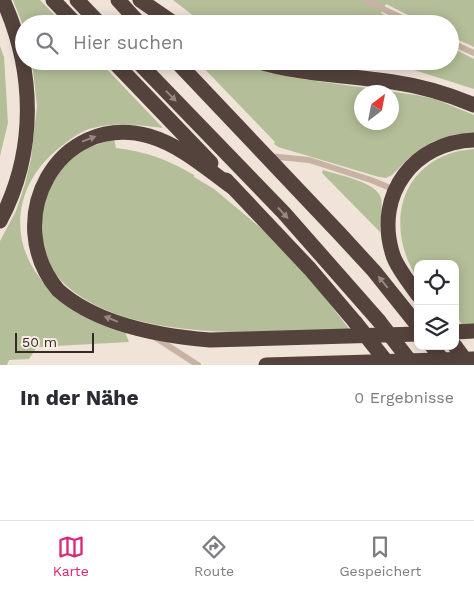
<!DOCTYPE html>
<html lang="de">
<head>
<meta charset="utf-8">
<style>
  :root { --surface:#fff; --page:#f2f2f3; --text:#2b2b33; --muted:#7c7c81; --line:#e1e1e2; --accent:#db2777 }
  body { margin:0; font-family:"Work Sans",sans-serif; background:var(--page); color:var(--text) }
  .controls { position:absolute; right:15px; bottom:15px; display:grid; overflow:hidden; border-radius:10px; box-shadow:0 2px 12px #0003 }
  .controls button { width:45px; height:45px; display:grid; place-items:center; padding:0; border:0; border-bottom:1px solid var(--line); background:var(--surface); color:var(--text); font:25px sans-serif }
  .compass { position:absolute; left:354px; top:85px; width:45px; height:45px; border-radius:50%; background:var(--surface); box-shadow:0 2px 12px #0003; rotate:32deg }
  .scale { position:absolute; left:15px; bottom:12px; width:79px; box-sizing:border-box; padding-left:5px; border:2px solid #332925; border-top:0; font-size:14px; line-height:18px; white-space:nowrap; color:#332925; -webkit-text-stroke:4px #f8ede3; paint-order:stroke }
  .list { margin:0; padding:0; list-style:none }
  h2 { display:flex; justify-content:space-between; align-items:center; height:65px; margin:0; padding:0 20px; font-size:21px }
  h2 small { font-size:16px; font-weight:400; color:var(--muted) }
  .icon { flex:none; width:28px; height:28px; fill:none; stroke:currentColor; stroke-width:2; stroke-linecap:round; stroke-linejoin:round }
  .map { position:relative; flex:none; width:474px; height:365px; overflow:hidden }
  .search { position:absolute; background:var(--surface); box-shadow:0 2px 12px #0003; left:15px; right:15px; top:15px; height:55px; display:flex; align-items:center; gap:12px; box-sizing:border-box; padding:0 18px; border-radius:28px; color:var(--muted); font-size:19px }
  .sheet { height:155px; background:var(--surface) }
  nav { display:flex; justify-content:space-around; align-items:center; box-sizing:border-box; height:70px; border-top:1px solid var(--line); background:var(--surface); font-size:14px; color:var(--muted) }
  nav a { display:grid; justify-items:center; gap:2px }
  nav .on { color:var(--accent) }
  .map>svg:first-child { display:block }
  .green { fill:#b4be98; fill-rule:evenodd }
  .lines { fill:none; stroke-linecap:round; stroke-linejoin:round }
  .service { stroke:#c7b2a3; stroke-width:6 }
  .motorway { stroke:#54423c; stroke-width:15 }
  .motorway-bridge { stroke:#54423c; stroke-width:15 }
  .oneway { fill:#96867f }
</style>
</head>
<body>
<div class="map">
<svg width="474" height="365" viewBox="0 0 474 365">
  <rect width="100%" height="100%" fill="#f0e3d7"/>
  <g class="green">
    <polygon points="13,0 40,0 63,24 24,24 24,28"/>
    <polygon points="173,0 474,0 474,47 450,36 450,24 426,24 386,4 381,13 402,24 204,24"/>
    <polygon points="0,46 4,57 8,123 0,156"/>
    <polygon points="450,47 474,59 474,89 411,69 344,61 450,61"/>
    <path d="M32,61H99L163,128C138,125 117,122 93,128C82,130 71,139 63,145C15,180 4,241 47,286C67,307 99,319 125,332L129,342L37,347L29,359L9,360L7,365H0V241L16,211L25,184L31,159L37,106Z"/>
    <path d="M197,61H232L248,67L295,78L416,95L435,99L474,115V133L453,135L432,142L409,158L392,175L386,178L379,177L278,147L274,144L275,142ZM362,92H392V122H362Z"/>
    <path d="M114,139L116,148C145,151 169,160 194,175V177L214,189L268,234L312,281L350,330C264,332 98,348 46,261C39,250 37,226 34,213L64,163L84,149Z"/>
    <path d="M474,149V325H462L455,312V264H418V279C387,233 395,169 455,152C461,150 468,150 474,149Z"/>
    <path d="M323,170C338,175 377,182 381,198C383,209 380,221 380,232L322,173Z"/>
  </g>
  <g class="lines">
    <g class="service">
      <polyline points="365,0 414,24"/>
      <polyline points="450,42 474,53"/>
      <polyline points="269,156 309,160 371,180 395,190"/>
      <polyline points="153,336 198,365"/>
    </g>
    <g class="motorway">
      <polyline points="53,0 76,24"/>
      <polyline points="77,0 100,24"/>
      <polyline points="118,0 140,24"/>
      <polyline points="140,0 175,24"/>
      <polyline points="113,61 211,163"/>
      <polyline points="137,61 284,213 379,321"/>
      <polyline points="176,61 339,233 374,271 418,326"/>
      <path d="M256,61C301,75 347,75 393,82C421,86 448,94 474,105"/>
      <polyline points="226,180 310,269 355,322"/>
      <path d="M232,187C206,168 180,145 149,136C57,111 0,221 58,290C96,324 160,336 210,340L418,334"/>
      <path d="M0,221C37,151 35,71 3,0"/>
      <path d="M418,295C410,284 395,265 392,252C375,194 414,142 474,140"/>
      <polyline points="455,332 474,331"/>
      <polyline points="266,365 474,359"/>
    </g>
    <g class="motorway-bridge">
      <polyline points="379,321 413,365"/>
      <polyline points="355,322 389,365"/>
      <polyline points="432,346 446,365"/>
      <polyline points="455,346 469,365"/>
    </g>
  </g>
  <defs><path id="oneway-solid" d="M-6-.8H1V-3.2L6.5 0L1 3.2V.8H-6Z" transform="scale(1.25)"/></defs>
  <g class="oneway">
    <use href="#oneway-solid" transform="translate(171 96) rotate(46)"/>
    <use href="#oneway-solid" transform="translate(89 139) rotate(-21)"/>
    <use href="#oneway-solid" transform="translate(283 213) rotate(47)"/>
    <use href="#oneway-solid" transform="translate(383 282) rotate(-129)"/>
    <use href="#oneway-solid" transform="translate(111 319) rotate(-158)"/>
  </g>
</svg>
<div class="controls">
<button><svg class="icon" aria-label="locate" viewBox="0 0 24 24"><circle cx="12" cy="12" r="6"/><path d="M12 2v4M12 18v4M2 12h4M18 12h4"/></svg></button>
<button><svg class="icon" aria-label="layers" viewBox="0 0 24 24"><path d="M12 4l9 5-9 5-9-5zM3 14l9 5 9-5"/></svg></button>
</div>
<svg class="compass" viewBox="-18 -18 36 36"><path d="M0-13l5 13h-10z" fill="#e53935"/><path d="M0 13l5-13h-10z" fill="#7c7c81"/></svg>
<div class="scale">50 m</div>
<div class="search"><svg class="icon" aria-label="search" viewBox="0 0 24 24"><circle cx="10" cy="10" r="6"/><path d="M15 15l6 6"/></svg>Hier suchen</div>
</div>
<section class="sheet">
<h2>In der Nähe<small>0 Ergebnisse</small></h2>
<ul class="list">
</ul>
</section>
<nav>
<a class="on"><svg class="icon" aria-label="map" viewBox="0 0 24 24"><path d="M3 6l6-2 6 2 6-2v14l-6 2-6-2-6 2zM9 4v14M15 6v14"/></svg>Karte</a>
<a><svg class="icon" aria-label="directions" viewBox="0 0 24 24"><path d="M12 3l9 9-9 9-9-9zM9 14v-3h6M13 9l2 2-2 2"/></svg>Route</a>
<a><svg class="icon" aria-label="saved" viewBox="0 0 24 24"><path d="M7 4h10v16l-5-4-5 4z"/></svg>Gespeichert</a>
</nav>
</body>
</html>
